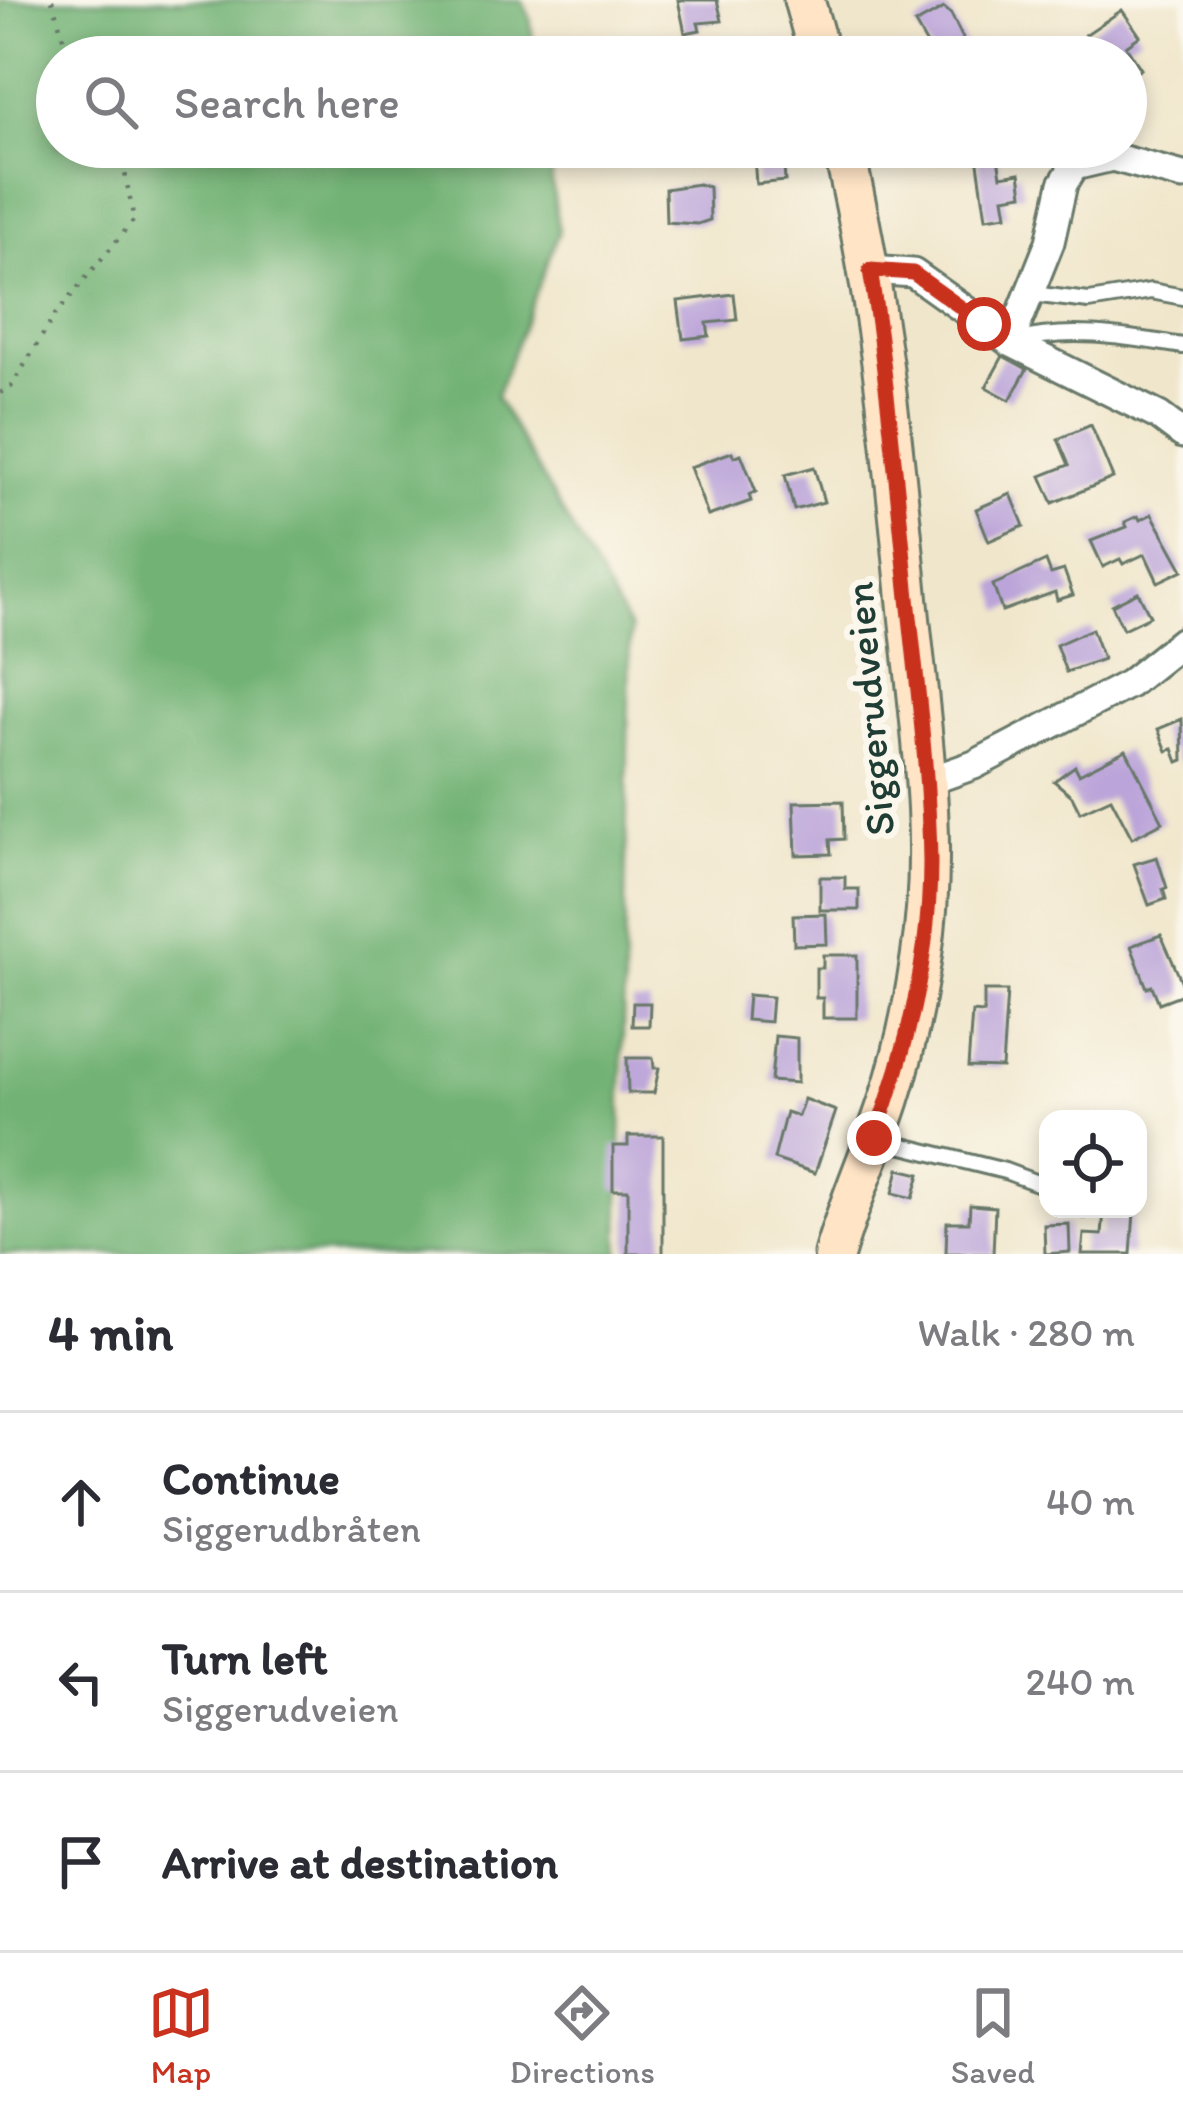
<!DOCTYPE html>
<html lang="en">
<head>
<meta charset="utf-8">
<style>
  :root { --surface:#fff; --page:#f2f2f3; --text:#2b2b33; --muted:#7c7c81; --line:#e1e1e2; --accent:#c8321e }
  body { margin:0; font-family:Itim,sans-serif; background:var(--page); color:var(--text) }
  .controls { position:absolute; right:36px; bottom:36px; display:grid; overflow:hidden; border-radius:24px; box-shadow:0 6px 18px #0003 }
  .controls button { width:108px; height:108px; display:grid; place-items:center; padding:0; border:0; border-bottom:3px solid var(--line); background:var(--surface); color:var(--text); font:60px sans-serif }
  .stop { position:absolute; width:36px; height:36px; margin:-27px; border:9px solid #c8321e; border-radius:50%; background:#fff }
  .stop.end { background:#c8321e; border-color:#fff; box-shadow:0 3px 12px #0008 }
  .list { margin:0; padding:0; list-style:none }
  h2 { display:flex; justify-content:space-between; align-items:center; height:156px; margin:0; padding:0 48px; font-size:51px }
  h2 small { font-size:39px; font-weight:400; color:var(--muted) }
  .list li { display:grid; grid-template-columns:78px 1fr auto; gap:36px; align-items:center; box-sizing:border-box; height:180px; padding:0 48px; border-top:3px solid var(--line) }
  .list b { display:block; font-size:45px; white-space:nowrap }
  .list p { margin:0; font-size:39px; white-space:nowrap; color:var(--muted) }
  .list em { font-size:39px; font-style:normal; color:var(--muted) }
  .icon { flex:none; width:66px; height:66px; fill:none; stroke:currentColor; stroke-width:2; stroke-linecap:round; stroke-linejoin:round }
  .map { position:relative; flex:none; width:1183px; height:1254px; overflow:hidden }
  .search { position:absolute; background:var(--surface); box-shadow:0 6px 18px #0003; left:36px; right:36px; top:36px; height:132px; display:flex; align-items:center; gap:30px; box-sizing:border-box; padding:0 42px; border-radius:66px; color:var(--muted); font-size:45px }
  .sheet { height:696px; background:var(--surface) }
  nav { display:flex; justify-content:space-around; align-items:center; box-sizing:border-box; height:168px; border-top:3px solid var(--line); background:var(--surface); font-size:33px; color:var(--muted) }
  nav a { display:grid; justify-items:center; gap:6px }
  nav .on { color:var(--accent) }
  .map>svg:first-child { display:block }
  .forest { fill:#72b274; stroke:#487854; stroke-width:3 }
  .building { fill:#bba4d9 }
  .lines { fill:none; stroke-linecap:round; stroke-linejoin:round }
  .service-casing { stroke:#687869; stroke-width:20 }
  .minor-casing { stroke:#687869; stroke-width:33 }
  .secondary-casing { stroke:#687869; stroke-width:45 }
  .path { stroke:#687869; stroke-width:4.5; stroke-dasharray:3 9; stroke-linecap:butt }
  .service { stroke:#fff; stroke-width:14 }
  .minor { stroke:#fff; stroke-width:27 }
  .secondary { stroke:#ffe4c6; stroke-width:39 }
  .route { stroke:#c8321e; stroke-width:15 }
  .labels { text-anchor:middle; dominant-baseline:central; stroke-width:12; stroke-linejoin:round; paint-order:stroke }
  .street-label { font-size:42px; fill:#1f3d34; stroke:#fbf7ec }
</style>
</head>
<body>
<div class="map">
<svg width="1183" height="1254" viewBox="0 0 1183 1254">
  <rect width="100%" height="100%" fill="#fbf7ec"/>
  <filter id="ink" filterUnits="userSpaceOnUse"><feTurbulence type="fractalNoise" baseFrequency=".00833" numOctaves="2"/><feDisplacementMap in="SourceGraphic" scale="24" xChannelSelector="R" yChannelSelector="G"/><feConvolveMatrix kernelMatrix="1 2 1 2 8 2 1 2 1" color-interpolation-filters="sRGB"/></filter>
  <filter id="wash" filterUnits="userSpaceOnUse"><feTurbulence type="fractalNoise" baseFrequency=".004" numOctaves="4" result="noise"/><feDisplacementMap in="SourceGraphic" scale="48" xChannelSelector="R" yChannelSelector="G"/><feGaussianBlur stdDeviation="2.7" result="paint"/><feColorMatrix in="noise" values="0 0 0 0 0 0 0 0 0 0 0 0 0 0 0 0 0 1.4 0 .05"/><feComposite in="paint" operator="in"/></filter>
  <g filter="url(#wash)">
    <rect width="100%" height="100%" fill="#f0e6cb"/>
    <polygon class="forest" points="0,0 522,0 530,17 535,57 57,57 57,147 547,147 559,232 496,397 630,629 619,1254 0,1254"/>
    <g id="blocks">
      <g class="building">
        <polygon points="678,0 717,0 722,21 698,23 700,30 685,33"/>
        <polygon points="944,8 951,14 972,57 934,57 915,24"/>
        <polygon points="1122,10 1140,36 1126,46 1141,69 1126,79 1126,57 1094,57 1085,35"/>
        <polygon points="996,147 1001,176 1020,173 1023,194 1004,197 1007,215 986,218 976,149"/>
        <polygon points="783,153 785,181 756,184 754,155"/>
        <polygon points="698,184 709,187 710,220 698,224 666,222 665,189"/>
        <polygon points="734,294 737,320 707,323 709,336 683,339 678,301"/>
        <polygon points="1003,356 1027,369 1010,400 986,387"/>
        <polygon points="1091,425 1113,478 1053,503 1041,476 1069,465 1058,439"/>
        <polygon points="732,452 734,457 741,454 756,492 749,495 751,501 708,516 690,467"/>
        <polygon points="814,467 824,502 794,510 785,475"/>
        <polygon points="1011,494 1024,526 989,541 976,509"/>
        <polygon points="1152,514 1183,570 1158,582 1145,554 1123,564 1120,559 1103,567 1091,541 1127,527 1125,522 1138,516 1140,520"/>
        <polygon points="1046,561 1051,574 1064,570 1073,595 1057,600 1055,592 1002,611 993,585"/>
        <polygon points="1138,592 1150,616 1123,629 1112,605"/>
        <polygon points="1092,629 1103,659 1066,672 1056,645"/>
        <polygon points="1182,719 1183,760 1178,762 1173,749 1167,751 1158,729"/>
        <polygon points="1126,750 1163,822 1132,838 1111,798 1080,812 1072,796 1054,781 1075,766 1079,774"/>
        <polygon points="843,801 844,839 830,840 831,854 796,855 794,802"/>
        <polygon points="1157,857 1167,888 1163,889 1166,899 1149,905 1134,864"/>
        <polygon points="820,877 845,877 845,889 859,889 859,910 820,910"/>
        <polygon points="826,914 827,944 794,945 793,915"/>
        <polygon points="1161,935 1183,985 1183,994 1159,1003 1152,986 1147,988 1131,946"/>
        <polygon points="823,955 857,955 857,1018 823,1018 823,998 816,998 816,968 823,968"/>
        <polygon points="984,991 1007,991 1002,1068 968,1067 972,1012 984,1013"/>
        <polygon points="748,995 772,997 770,1022 746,1020"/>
        <polygon points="633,1003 650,1003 649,1026 632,1026"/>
        <polygon points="775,1036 797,1038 797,1083 771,1081"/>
        <polygon points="627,1058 653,1058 654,1068 659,1068 654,1093 628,1093"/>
        <polygon points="804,1099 836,1111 815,1173 774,1159 786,1112 798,1116"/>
        <polygon points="628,1136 663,1136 663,1254 628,1254 628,1190 613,1190 613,1146 628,1146"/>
        <polygon points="899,1169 920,1174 913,1198 893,1193"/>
        <polygon points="970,1205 995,1207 993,1254 946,1253 947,1222 969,1222"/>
        <polygon points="1104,1210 1134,1212 1131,1254 1082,1254 1084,1234 1102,1235"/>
        <polygon points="1069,1224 1070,1252 1045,1254 1044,1225"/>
      </g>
    </g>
  </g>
  <g filter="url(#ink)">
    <use href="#blocks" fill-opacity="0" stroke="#687869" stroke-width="3"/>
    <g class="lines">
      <g class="service-casing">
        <g id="service">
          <polyline points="1032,294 1089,301 1151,291 1183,297"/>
          <path d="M1015,341C1071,327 1126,337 1183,346"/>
          <polyline points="879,1140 1005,1171 1048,1187"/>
          <polyline points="1083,1209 1084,1210"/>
        </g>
      </g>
      <g class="minor-casing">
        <g id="minor">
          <polyline points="870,270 913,273 1010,342 1159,416 1183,434"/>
          <polyline points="1010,342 1050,242 1063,184 1074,166 1112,157 1183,176"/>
          <polyline points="926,782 974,765 1129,684 1183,641"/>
        </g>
      </g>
      <g class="secondary-casing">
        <g id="secondary">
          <polyline points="804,0 820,57"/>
          <path d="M834,1254C849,1202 872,1152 889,1100C904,1054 914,1006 921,958C939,844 921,729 909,614C894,457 880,301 843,147"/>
        </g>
      </g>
      <g class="path">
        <polyline points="52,0 65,43 75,57"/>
        <polyline points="0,393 11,387 55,315 134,220 120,147"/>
      </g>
      <use href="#service" class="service"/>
      <use href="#minor" class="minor"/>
      <use href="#secondary" class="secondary"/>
    </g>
  </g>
  <g class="lines" filter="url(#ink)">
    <path class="route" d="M874,1138C907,1051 930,955 930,862C929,770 916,679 907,588C896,482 887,375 870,270L913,273L984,324"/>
  </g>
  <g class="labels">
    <g class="street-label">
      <text transform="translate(869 709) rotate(-95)">Siggerudveien</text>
    </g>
  </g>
</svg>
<div class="controls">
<button><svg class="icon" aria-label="locate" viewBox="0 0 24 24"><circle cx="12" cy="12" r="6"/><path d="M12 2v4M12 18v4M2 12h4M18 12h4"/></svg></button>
</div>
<div class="stop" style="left:984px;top:324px"></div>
<div class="stop end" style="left:874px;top:1138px"></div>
<div class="search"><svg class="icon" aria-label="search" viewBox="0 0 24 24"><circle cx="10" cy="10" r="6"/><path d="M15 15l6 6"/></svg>Search here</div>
</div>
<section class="sheet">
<h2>4 min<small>Walk · 280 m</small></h2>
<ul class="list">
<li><svg class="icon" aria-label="ahead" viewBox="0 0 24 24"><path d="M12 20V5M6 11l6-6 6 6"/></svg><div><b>Continue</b><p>Siggerudbråten</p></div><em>40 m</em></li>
<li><svg class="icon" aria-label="left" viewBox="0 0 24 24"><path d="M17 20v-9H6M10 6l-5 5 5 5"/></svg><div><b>Turn left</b><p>Siggerudveien</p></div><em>240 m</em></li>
<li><svg class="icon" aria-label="arrive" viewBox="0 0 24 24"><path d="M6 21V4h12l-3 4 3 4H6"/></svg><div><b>Arrive at destination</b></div></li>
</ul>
</section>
<nav>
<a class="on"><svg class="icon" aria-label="map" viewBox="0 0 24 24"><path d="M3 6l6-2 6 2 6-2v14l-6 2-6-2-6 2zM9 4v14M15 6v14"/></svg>Map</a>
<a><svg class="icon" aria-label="directions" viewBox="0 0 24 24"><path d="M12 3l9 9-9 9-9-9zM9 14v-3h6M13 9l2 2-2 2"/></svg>Directions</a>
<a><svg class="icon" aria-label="saved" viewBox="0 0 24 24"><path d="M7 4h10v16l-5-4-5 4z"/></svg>Saved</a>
</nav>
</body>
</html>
